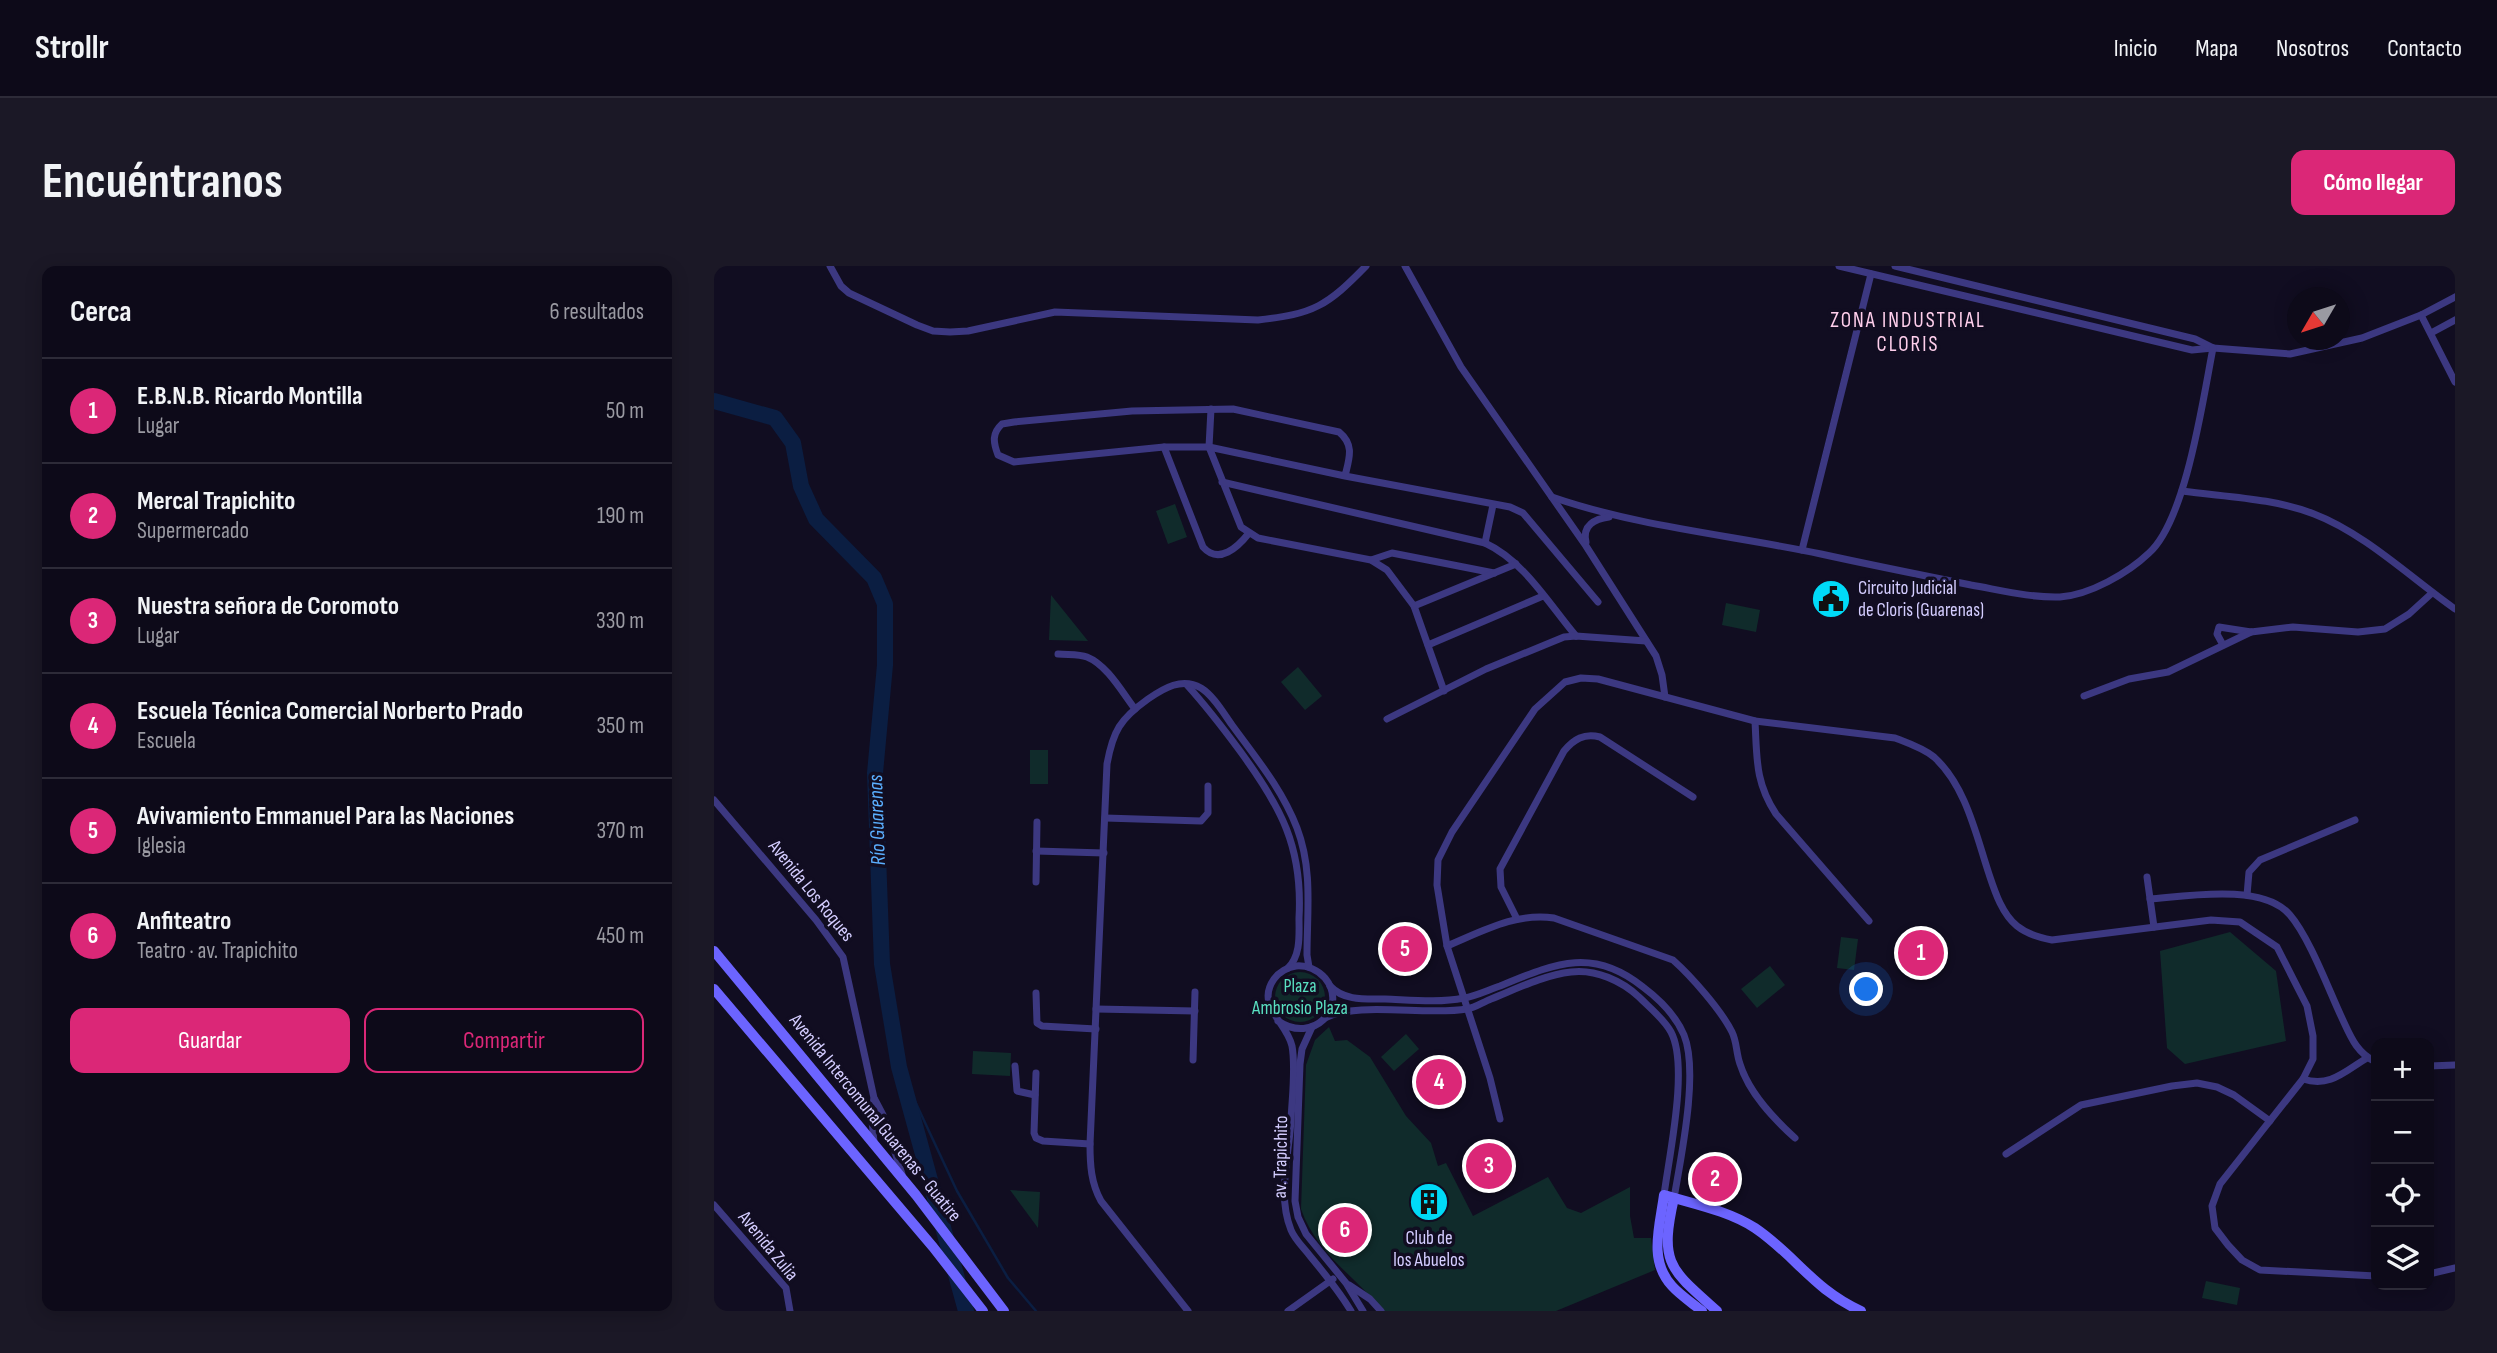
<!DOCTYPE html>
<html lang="es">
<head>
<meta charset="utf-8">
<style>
  :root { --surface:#0d0a19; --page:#1b1826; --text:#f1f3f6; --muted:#9a9aa2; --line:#2d2b38; --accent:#db2777 }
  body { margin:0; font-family:"Sofia Sans Condensed",sans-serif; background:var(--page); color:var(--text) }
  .controls { position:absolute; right:21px; bottom:21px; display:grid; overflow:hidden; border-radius:14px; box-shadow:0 4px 18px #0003 }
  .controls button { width:63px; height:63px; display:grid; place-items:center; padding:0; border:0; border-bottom:2px solid var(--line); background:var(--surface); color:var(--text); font:35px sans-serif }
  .compass { position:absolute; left:1573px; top:21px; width:63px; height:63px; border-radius:50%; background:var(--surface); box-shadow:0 4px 18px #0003; rotate:231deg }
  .you { position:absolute; left:1153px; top:724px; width:24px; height:24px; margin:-18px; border:5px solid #fff; border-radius:50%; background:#1a73e8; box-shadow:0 0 0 10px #1a73e833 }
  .badge { display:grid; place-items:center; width:46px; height:46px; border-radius:50%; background:var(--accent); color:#fff; font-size:23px; font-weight:700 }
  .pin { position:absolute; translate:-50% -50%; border:4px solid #fff; box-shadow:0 2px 7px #0006 }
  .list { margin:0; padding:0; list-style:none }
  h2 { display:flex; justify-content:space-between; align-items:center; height:91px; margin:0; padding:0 28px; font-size:30px }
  h2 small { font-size:23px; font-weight:400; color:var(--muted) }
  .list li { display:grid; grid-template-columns:46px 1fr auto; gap:21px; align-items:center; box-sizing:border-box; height:105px; padding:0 28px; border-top:2px solid var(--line) }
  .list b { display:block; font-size:26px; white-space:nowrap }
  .list p { margin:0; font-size:23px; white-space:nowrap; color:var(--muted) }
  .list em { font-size:23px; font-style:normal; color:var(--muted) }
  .actions { display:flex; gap:14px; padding:21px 28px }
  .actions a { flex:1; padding:16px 0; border:2px solid var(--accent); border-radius:14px; text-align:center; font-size:24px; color:var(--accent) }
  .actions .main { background:var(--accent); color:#fff }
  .icon { flex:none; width:38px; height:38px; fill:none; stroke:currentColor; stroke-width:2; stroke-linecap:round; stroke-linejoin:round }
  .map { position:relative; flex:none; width:1741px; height:1045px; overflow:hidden; border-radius:14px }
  header { display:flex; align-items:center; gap:42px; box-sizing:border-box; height:98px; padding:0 35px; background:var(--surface); border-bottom:2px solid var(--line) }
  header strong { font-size:33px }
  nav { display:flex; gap:38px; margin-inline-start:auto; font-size:24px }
  .intro { display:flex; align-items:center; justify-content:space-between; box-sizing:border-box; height:168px; padding:0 42px }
  h1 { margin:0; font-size:49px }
  .button { padding:18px 32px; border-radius:14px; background:var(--accent); color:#fff; font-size:24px; font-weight:700 }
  main { display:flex; gap:42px; padding:0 42px }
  aside { flex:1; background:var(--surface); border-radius:14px; box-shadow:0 4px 18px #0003 }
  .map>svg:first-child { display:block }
  .green { fill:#102b2b }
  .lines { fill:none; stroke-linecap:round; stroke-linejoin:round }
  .stream { stroke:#0b1e42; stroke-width:2.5 }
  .river { stroke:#0b1e42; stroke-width:16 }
  .street { stroke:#3c3881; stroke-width:7 }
  .secondary { stroke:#6c64ff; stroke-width:10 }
  .labels { text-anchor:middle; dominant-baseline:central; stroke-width:7; stroke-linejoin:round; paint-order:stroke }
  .poi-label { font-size:19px; fill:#d4cdff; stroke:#110d21; text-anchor:start }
  .street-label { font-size:19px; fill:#d4cdff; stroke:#110d21 }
  .park-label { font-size:19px; fill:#59e0c1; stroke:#110d21 }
  .neighbourhood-label { font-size:21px; letter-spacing:2px; fill:#ffcfec; stroke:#110d21 }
  .water-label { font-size:21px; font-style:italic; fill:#5bafff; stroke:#110d21 }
</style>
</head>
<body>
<header>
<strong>Strollr</strong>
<nav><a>Inicio</a><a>Mapa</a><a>Nosotros</a><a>Contacto</a></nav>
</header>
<div class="intro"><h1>Encuéntranos</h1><a class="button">Cómo llegar</a></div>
<main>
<aside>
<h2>Cerca<small>6 resultados</small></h2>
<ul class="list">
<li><span class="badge">1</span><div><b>E.B.N.B. Ricardo Montilla</b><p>Lugar</p></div><em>50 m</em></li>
<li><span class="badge">2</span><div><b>Mercal Trapichito</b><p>Supermercado</p></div><em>190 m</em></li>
<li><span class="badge">3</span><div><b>Nuestra señora de Coromoto</b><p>Lugar</p></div><em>330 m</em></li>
<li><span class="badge">4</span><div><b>Escuela Técnica Comercial Norberto Prado</b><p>Escuela</p></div><em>350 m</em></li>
<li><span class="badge">5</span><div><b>Avivamiento Emmanuel Para las Naciones</b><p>Iglesia</p></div><em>370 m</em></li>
<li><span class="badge">6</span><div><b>Anfiteatro</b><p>Teatro · av. Trapichito</p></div><em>450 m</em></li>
</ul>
<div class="actions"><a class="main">Guardar</a><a>Compartir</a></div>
</aside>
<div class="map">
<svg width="1741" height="1045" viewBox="0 0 1741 1045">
  <rect width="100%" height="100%" fill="#110d21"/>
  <g class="green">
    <polygon points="461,238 473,271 454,278 442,245"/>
    <polygon points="337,329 374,375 335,374"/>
    <polygon points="1012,337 1046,344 1042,366 1008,359"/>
    <polygon points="584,401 608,430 591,444 567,416"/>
    <rect x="316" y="484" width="18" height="34"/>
    <polygon points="1516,666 1562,705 1572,775 1471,798 1453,782 1446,685"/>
    <polygon points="1127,671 1144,673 1140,704 1123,702"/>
    <polygon points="1056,700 1071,719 1043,742 1027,723"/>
    <circle cx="586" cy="731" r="25"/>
    <polygon points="1159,707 1170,720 1146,740 1135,727"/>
    <path d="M615,761L621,775L633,774L656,791L692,850L717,877L724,900L732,897L759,950L834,911L853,942L867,947L916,921V950L920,972H937L941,1004L842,1045H669C641,1010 602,987 587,943L592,799L601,774Z"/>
    <polygon points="692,768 705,783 680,805 667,791"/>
    <polygon points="259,785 297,787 296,810 258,808"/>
    <polygon points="296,924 326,926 324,962"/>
    <polygon points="1492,1015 1526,1022 1523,1039 1488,1032"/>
  </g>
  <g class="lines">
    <polyline class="stream" points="185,801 243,925 294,1012 322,1045"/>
    <polyline class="river" points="0,135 61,152 79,177 87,220 102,253 160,312 171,338 171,399 161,507 168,698 185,801 252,1045"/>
    <g class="street">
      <path d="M116,0L127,20L135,27L203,59L219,65L236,66L254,65L341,46L544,54C600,48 613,40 652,0"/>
      <polyline points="691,0 747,101 872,280 942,390 948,409 951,431"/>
      <polyline points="1125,0 1478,84 1499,82 1576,88 1648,72 1707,49 1741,31"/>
      <polyline points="1181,0 1481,73 1499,82"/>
      <polyline points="1707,49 1741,116"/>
      <polyline points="1717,67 1741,54"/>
      <polyline points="497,143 495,181 527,261 544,272 657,294 673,304 700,340 730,425"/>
      <path d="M450,181L489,281C505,299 524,281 535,267"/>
      <path d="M631,210C635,193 641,179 625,166L519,143L418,145L300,156L288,158C278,167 279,176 284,189L300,196L450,181H495L631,210L796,241L809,247L884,336"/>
      <path d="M508,216L771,277C810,295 835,338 862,370"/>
      <path d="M1468,225C1512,231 1559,232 1600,248C1650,267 1697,312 1741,343"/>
      <path d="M838,231C925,261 1017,269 1107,288C1157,299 1207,309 1257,319C1286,324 1317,332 1346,331C1376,329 1414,307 1435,287C1472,254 1489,133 1499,82"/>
      <path d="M872,276C868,259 881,253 895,251"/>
      <polyline points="771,277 779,239"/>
      <polyline points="1088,284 1157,8"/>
      <polyline points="657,294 678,287 780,307"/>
      <polyline points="700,340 802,298"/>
      <polyline points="714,379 829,330"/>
      <polyline points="1509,379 1503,368 1505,361 1537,366 1579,361 1644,366 1671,363 1695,348 1718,327"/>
      <path d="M344,388C354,389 365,388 373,391C393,399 408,426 421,443"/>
      <path d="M473,419C492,440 509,462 526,485C567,541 589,581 585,652C585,669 587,689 574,702"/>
      <polyline points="1370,430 1415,413 1454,406 1537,366"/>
      <polyline points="673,453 772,403 850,371 862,370 932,375"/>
      <path d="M1041,455C1043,492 1041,516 1062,548L1155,655"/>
      <polyline points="0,534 102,654 129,691 160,832 169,849 188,908"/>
      <polyline points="391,552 487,555 494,547 494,520"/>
      <polyline points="322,585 390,587"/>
      <polyline points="1433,611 1440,661"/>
      <polyline points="322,616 323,556"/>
      <polyline points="1533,629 1535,606 1546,594 1641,554"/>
      <path d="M1436,633C1473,630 1549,617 1576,649C1595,671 1614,722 1627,750C1636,769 1642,787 1662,796"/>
      <path d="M803,653L787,621L786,603L850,485C860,473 870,467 886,471L979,531"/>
      <path d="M733,680C767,666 802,646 840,652L959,694C977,710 1007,744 1018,766C1023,776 1022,787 1026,798C1035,827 1059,852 1081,872"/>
      <path d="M616,720C630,735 651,733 671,733C697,734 725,737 750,732C762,730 774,724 786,720C840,698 878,680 929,721C945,733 962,750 970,769C985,806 967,891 960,932"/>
      <polyline points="322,727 323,757 328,760 382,763"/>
      <polyline points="382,743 481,745"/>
      <path d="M611,752C642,735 714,750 753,743C761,742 769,736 777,733C802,723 830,709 857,706C882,703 908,715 925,731C936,742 950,753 957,766C975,800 955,890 950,929"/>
      <path d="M564,755C599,779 635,741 611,712C604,704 593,699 582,700C574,701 565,706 560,713C541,740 573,756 578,780C582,802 578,831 577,854C575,889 563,930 577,964C581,974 590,982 596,990C611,1008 625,1025 637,1045"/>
      <polyline points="598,761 588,783 586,798 581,935 584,951 592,968 632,1017 649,1045"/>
      <polyline points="479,794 481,726"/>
      <polyline points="301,800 303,825 321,829"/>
      <polyline points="1715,800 1741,799"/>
      <polyline points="322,807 320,867 322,872 329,875 376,878"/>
      <path d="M1589,813C1616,822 1631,805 1653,792"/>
      <path d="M786,853L776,812L733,680L723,619L724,594L738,566L821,443L851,416L867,412L884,413L1041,455L1181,472C1194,477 1209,482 1220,491C1252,520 1262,569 1275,608C1281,626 1288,648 1303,660C1313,668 1327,672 1338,674L1497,654L1526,656L1563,681L1593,740L1599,770V793L1589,813L1506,918L1498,940L1501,962L1514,979L1528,994L1546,1004L1662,1010"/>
      <polyline points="160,876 157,844 160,833"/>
      <polyline points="1292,888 1367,839 1458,820 1483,817 1503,821 1520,829 1556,855"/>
      <polyline points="0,939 72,1022 76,1045"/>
      <polyline points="1715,1008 1741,1002"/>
      <polyline points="635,1019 656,1033 667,1045"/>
      <path d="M474,1045L387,935C377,917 376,899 376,878L393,498C399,465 406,453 434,433C450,422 468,411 487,422C500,430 510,448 518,459C542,492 568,523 583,562C599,604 593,646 593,689L595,701"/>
      <polyline points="574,1045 619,1013"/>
    </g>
    <g class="secondary">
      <polyline points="0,685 202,929 290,1045"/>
      <polyline points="0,723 219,981 269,1045"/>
      <path d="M960,932C945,998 956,1003 1003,1045"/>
      <path d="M988,1045C978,1037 966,1029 958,1020C934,994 946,960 950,929C980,938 1015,945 1041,962C1081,989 1100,1024 1147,1045"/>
    </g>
  </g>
  <defs>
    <g id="civic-disc" transform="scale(2.0125)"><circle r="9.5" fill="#00daf8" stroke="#110d21"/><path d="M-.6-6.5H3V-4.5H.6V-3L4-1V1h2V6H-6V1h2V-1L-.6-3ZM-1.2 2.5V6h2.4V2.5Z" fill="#111"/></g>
    <g id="building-disc" transform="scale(2.0125)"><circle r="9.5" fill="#00daf8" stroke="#110d21"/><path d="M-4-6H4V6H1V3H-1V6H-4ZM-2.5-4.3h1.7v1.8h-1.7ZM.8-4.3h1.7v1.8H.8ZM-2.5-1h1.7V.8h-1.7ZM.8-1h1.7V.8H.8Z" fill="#111"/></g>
  </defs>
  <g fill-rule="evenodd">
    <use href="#civic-disc" x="1117" y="333"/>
    <use href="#building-disc" x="715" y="936"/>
  </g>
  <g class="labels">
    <g class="poi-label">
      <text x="1144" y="322">Circuito Judicial<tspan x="1144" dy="22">de Cloris (Guarenas)</tspan></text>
      <text x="715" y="972" text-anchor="middle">Club de<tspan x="715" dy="22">los Abuelos</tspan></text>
    </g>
    <g class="street-label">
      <text transform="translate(97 625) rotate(51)">Avenida Los Roques</text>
      <text transform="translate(161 852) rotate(51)">Avenida Intercomunal Guarenas - Guatire</text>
      <text transform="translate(567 891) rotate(-89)">av. Trapichito</text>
      <text transform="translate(54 980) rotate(51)">Avenida Zulia</text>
    </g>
    <g class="park-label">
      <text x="586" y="720">Plaza<tspan x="586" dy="22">Ambrosio Plaza</tspan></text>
    </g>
    <g class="neighbourhood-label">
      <text x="1194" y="54">ZONA INDUSTRIAL<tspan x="1194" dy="24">CLORIS</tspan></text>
    </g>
    <g class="water-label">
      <text transform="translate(163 554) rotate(-92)">Río Guarenas</text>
    </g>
  </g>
</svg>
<div class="controls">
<button>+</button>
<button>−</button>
<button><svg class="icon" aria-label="locate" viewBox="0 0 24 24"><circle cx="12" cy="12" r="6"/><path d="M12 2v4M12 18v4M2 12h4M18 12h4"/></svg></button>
<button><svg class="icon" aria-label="layers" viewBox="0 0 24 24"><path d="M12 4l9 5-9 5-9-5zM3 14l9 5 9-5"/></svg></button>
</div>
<svg class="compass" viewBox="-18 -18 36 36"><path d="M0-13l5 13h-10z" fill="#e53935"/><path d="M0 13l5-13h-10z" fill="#9a9aa2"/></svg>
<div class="you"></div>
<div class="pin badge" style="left:1207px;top:687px">1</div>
<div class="pin badge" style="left:1001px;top:913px">2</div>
<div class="pin badge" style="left:775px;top:900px">3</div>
<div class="pin badge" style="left:725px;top:816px">4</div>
<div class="pin badge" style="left:691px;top:683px">5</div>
<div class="pin badge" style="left:631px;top:964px">6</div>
</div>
</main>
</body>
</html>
